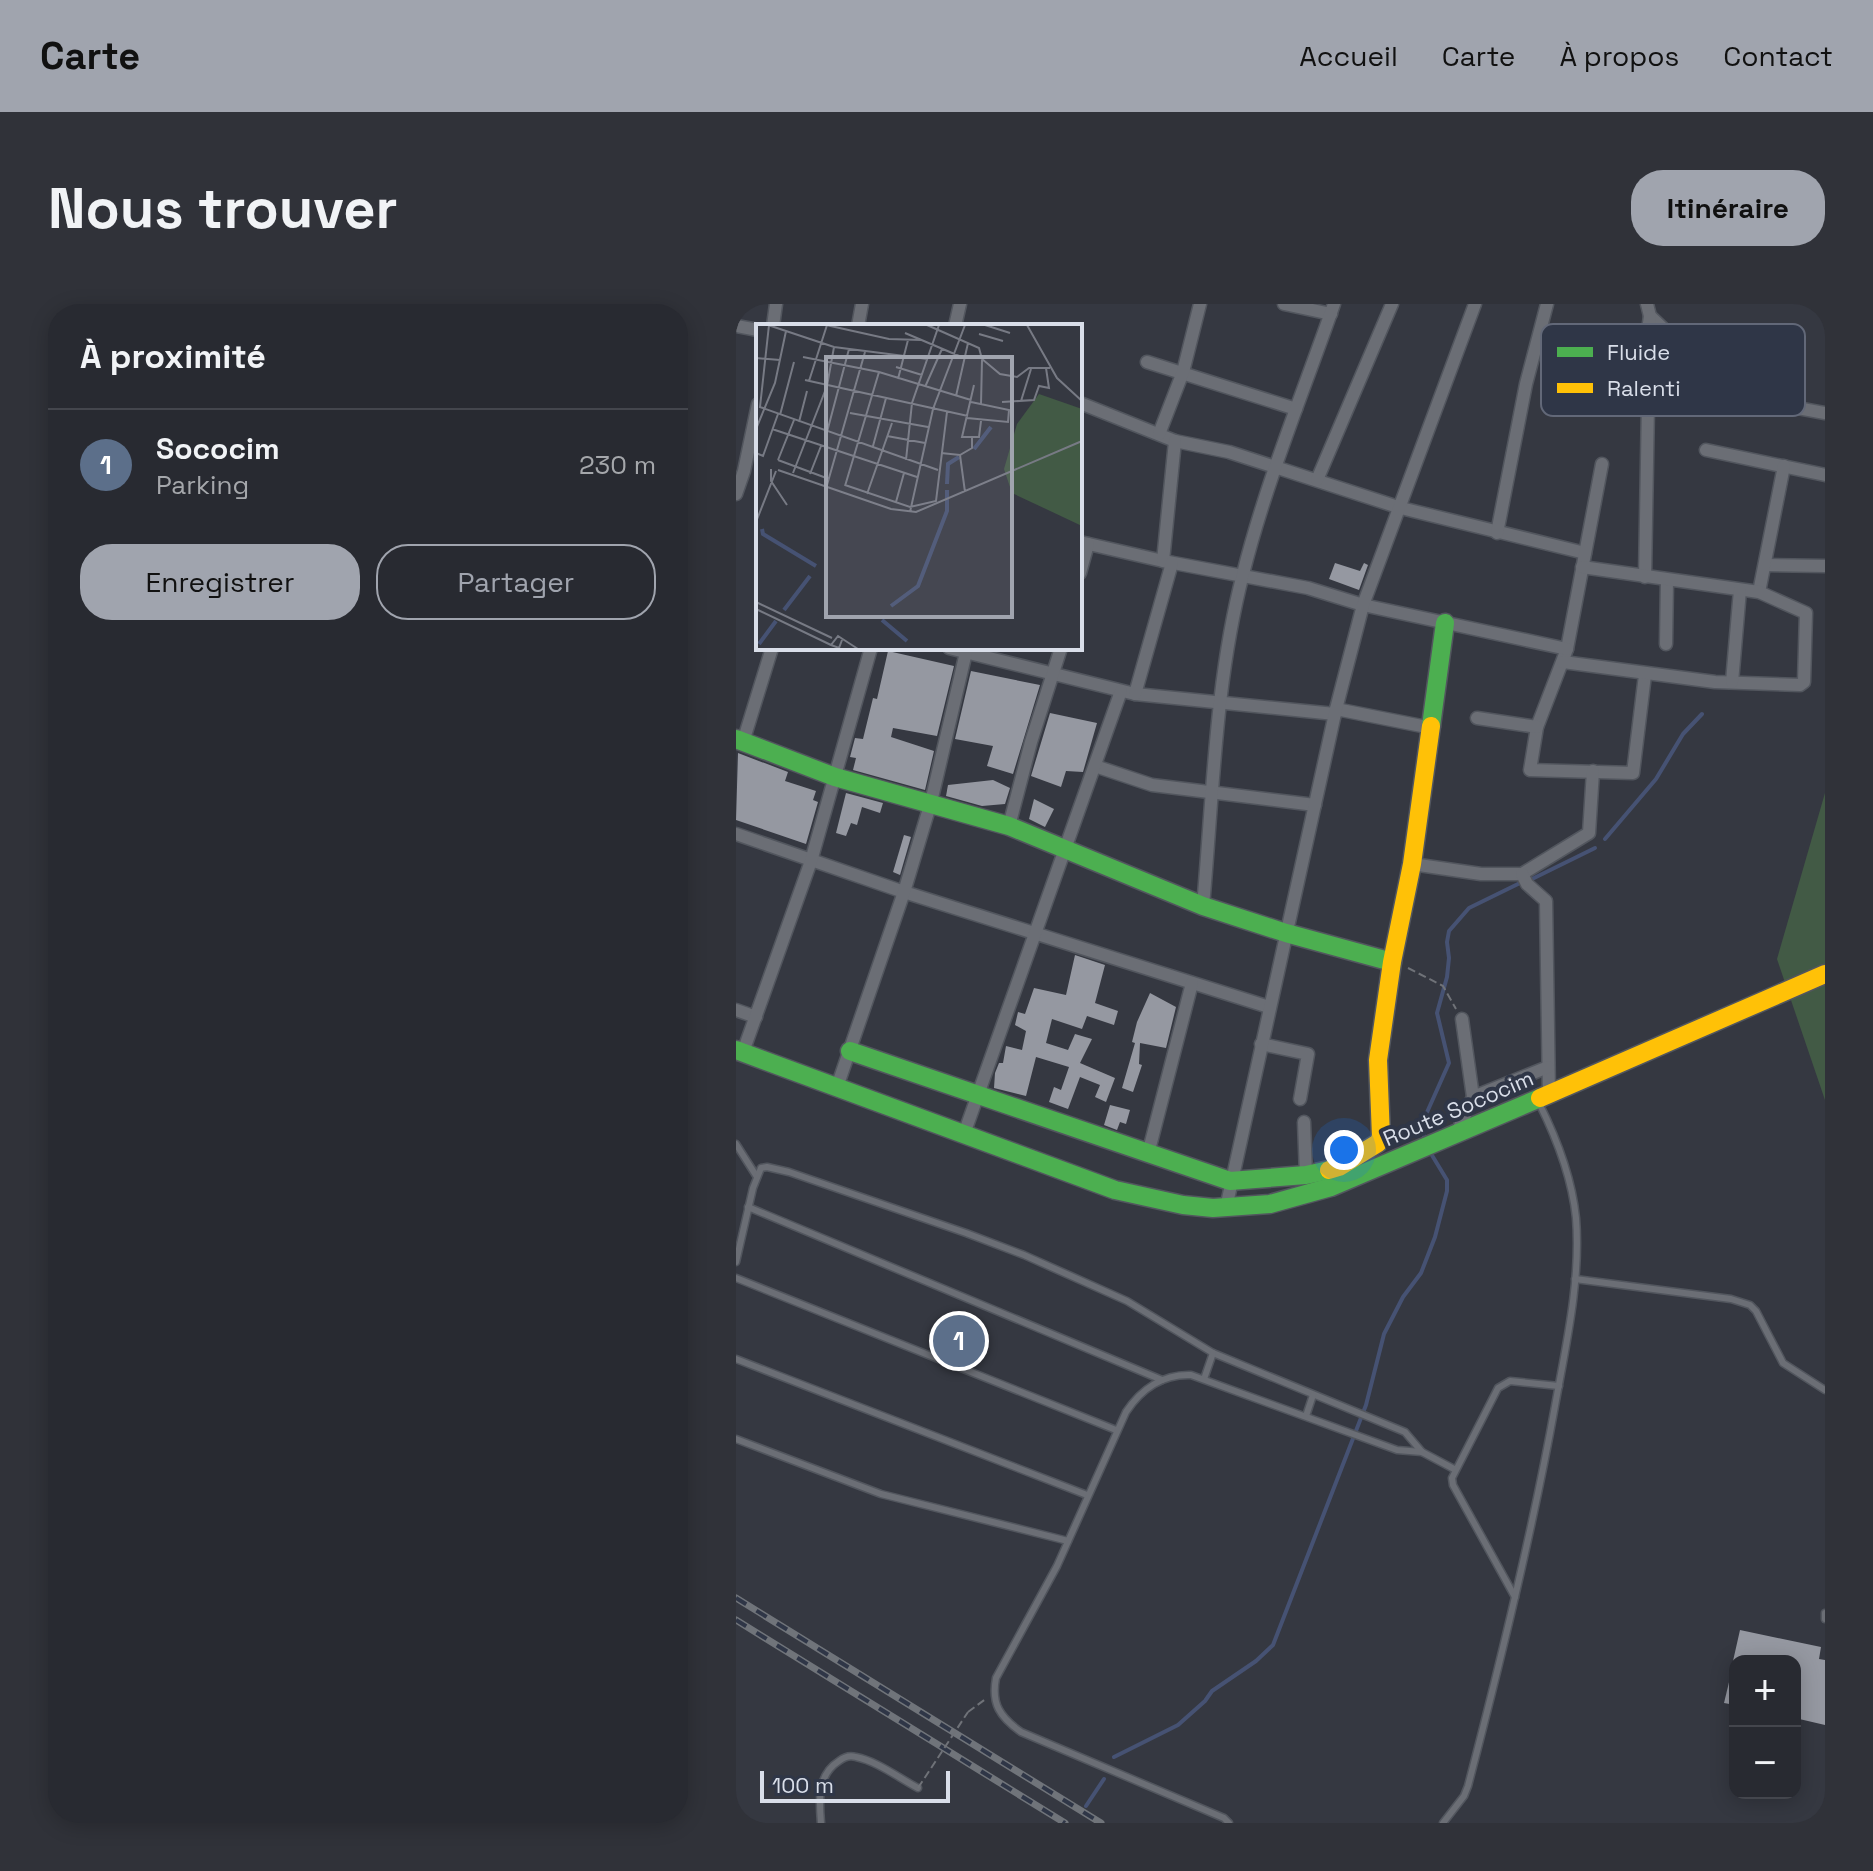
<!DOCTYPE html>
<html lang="fr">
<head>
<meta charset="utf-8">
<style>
  :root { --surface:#282a31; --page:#303239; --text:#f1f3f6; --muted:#a5a7ab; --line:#44464d; --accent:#a0a4ae }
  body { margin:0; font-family:"Space Grotesk",sans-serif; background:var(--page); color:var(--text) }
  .controls { position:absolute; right:24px; bottom:24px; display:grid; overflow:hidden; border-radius:16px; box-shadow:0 4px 20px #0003 }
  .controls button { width:72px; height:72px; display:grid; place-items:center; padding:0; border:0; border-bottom:2px solid var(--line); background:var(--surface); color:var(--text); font:40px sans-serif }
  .scale { position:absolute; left:24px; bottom:20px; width:190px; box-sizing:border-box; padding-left:8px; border:4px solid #d9dee9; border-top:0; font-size:22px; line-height:28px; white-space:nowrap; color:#d9dee9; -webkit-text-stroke:6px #2f3647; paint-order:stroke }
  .you { position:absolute; left:608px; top:846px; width:28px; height:28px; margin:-20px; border:6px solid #fff; border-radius:50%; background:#1a73e8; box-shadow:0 0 0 12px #1a73e833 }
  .badge { display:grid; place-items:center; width:52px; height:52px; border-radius:50%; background:var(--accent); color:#fff; font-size:26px; font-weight:700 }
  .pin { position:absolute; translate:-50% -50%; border:4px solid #fff; box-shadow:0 2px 8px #0006 }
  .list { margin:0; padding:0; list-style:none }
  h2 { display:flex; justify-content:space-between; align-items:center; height:104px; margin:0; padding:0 32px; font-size:34px }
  h2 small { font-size:26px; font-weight:400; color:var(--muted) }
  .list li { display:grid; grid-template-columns:52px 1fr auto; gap:24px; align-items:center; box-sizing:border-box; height:112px; padding:0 32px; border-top:2px solid var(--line) }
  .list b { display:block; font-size:30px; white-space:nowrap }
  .list p { margin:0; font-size:26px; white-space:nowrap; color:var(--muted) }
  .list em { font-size:26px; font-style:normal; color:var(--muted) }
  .actions { display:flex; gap:16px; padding:24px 32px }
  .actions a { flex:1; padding:18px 0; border:2px solid var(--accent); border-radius:32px; text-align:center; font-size:28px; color:var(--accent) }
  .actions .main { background:var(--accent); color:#111 }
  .map { position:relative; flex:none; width:1089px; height:1519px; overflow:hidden; border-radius:32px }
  header { display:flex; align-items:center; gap:48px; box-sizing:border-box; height:112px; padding:0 40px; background:var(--accent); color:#111 }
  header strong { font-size:38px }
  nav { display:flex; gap:44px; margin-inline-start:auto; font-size:28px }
  .intro { display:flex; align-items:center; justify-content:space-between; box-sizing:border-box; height:192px; padding:0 48px }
  h1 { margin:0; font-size:56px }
  .button { padding:20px 36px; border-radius:32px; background:var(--accent); color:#111; font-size:28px; font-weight:700 }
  main { display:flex; gap:48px; padding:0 48px }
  aside { flex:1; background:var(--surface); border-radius:32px; box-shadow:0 4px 20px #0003 }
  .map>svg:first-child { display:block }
  .green { fill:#425a45 }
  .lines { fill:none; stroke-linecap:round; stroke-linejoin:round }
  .stream { stroke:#465273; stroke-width:4 }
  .building { fill:#9598a1 }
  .lane-casing { stroke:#52565e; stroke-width:9 }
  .street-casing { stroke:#52565e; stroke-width:15 }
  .fast-casing { stroke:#52565e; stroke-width:21 }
  .slow-casing { stroke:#52565e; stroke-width:21 }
  .path { stroke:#6f7278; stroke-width:2; stroke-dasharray:8 4; stroke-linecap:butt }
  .lane { stroke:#6b6e75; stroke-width:6 }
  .street { stroke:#6b6e75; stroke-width:12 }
  .fast { stroke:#4caf50; stroke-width:18 }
  .slow { stroke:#ffc107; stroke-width:18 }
  .rail-casing { stroke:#70747a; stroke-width:7 }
  .rail { stroke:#2f3647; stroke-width:4; stroke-dasharray:12; stroke-linecap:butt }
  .path-bridge { stroke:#6f7278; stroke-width:2; stroke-dasharray:8 4; stroke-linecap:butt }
  .labels { text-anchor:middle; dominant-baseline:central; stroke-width:8; stroke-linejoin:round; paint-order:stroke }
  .street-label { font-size:22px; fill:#d9dee9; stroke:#2f3647 }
  .inset-river { fill:none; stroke:#465273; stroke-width:4 }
  .inset-road { fill:none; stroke:#777a84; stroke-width:2 }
  .view { fill:#a0a4ae; fill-opacity:0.15; stroke:#a0a4ae; stroke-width:4 }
  .inset-edge { fill:none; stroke:#d9dee9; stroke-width:4 }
  .key { fill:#2f3647; stroke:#626878; stroke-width:2 }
  .key-label { font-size:22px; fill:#d9dee9 }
</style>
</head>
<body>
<header>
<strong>Carte</strong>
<nav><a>Accueil</a><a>Carte</a><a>À propos</a><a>Contact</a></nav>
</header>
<div class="intro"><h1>Nous trouver</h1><a class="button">Itinéraire</a></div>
<main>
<aside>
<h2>À proximité<small></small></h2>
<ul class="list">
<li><span class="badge" style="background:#5c6f8a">1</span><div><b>Sococim</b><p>Parking</p></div><em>230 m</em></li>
</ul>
<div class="actions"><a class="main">Enregistrer</a><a>Partager</a></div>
</aside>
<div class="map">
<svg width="1089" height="1519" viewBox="0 0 1089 1519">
  <rect width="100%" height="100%" fill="#353841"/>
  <polygon class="green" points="1089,489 1089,796 1041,655"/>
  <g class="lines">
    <g class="stream">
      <polyline points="869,535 920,475 947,430 966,410"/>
      <polyline points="794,576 859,544"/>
      <polyline points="688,837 688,815 713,759 701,709 711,673 713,654 711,638 713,627 733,604 784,579"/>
      <polyline points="378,1453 442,1421 469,1397 476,1387 520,1357 537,1341 630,1101 648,1030 667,993 685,969 699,933 711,887 711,876 694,848"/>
      <polyline points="350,1502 368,1475"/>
    </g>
  </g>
  <g class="building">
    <polygon points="599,259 624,267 628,259 632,261 623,286 593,275"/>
    <polygon points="152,347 218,362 201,432 157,424 155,433 198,447 189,486 117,466 120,454 114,453 119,434 127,435 137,394 141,395"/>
    <polygon points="235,367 304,381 277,470 251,462 257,442 219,435"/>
    <polygon points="314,409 361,419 347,468 330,467 325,483 295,472"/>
    <polygon points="2,449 52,468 49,477 80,487 77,496 82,498 70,540 0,516"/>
    <polygon points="257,476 274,484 269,500 246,502 210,492 212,481"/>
    <polygon points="110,489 147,499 144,509 126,503 121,521 115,519 110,532 100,529"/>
    <polygon points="298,495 318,505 309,523 293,515"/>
    <polygon points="168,531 175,533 164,571 157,568"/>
    <polygon points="339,651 369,661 359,699 382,707 378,721 351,712 346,725 316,715 310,739 332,746 339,730 356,735 344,759 379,774 370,798 359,793 364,781 344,773 332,805 313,798 318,783 325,786 333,763 300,753 290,792 258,784 259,769 263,759 267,759 270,742 286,746 290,727 279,721 282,708 289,710 298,684 330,691"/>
    <polygon points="414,689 440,703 430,744 404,739 403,760 406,761 397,788 386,784 399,739 396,738 401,718"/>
    <polygon points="374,801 394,806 390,820 384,818 381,826 368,821"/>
    <polygon points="1004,1326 1085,1343 1083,1355 1089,1356 1089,1421 1059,1414 1059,1357 997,1357"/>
    <polygon points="995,1370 999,1370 999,1401 988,1399"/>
  </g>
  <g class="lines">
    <g class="lane-casing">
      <g id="lane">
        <polyline points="0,840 21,873"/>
        <polyline points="12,903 426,1076"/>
        <polyline points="0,958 17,884 25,864 31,863 53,868 230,929 288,951 391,997 477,1049 669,1128 686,1148"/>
        <polyline points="0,974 380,1126"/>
        <polyline points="839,975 995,995 1014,1001 1020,1007 1047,1059 1089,1086"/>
        <polyline points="0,1055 351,1191"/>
        <polyline points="468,1075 477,1049"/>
        <polyline points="570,1112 577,1091"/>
        <polyline points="0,1135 145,1190 332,1237"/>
        <polyline points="779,1293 717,1181 716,1174 762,1084 774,1077 823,1082"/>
        <polyline points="1089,1309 1089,1315"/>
        <path d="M85,1519C83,1496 81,1471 103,1457C108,1453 114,1451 120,1453C141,1457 163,1474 182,1484"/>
        <path d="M493,1519L488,1514L285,1428C264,1413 255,1400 260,1374L321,1262L390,1108C405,1085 427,1070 455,1071L661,1146L686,1148L718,1165"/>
        <path d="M707,1519L728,1492L732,1482C765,1356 796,1230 819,1102C830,1041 845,976 840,914C836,874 821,835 803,799"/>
      </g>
    </g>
    <g class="street-casing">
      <g id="street">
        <polyline points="548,0 595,10"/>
        <polyline points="911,0 914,12 952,48 1018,96 1089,109"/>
        <polyline points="0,22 22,26"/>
        <polyline points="37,22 40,0"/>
        <polyline points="122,22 126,0"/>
        <polyline points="219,22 224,0"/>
        <polyline points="411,58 560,105"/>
        <polyline points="344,99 439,137 493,148 665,204 849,249"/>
        <polyline points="423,130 447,68 464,0"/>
        <polyline points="970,146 1089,171"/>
        <polyline points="866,160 831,345 801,423 794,466 897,469 909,371"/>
        <polyline points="581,176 656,0"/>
        <polyline points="0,190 8,167 22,100"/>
        <polyline points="761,229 790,80 811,0"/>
        <polyline points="344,238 427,257 572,284 627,301 831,345"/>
        <polyline points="427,257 439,137"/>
        <polyline points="1029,261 1089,262"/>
        <polyline points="344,269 352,240"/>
        <polyline points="909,273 912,100 904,81 914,12"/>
        <polyline points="1023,288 1048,162"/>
        <polyline points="930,340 931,276"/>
        <polyline points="213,344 399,390 599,410"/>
        <polyline points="827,358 979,378 1064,381 1068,378 1070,309 1023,288 846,263"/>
        <polyline points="996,378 1004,286"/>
        <polyline points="399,390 436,259"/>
        <polyline points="600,405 696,424"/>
        <polyline points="741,414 801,423"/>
        <polyline points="7,438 36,344"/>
        <polyline points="359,462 416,481 579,501"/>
        <polyline points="273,522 295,438 325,344"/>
        <polyline points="0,530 168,588 533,703"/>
        <polyline points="676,560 745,570 786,570 853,529 857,467"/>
        <polyline points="786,570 791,580 810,597 813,791"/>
        <path d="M467,602C477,492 479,377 507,270C530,178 567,89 598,0"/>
        <polyline points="0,706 20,713"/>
        <polyline points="525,740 572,750 564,795"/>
        <polyline points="7,748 75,557 135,344"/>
        <polyline points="101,783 168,588 195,498 231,344"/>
        <polyline points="737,793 812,763"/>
        <polyline points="568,818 570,871"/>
        <polyline points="228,830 385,387"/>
        <polyline points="720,831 737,793 726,715"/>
        <polyline points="412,850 456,679"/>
        <polyline points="490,904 600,405 627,301 739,0"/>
      </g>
    </g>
    <g class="fast-casing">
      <g id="fast">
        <polyline points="695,422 709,319"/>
        <polyline points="0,435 99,473 273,522 467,602 550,629 656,658"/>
        <polyline points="0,746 379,886 447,901 477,904 534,900 595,883 804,794"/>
        <polyline points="114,747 494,877 570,871 593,866"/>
      </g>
    </g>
    <g class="slow-casing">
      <g id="slow">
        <polyline points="804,794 1089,670"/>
        <polyline points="593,866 603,863 642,839 645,833 642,756 656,658 676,560 695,422"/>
      </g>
    </g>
    <g class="path">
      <polyline points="672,664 707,682 720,705"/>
      <polyline points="232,1408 251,1394"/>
    </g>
    <use href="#lane" class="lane"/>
    <use href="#street" class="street"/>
    <use href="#fast" class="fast"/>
    <use href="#slow" class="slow"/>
    <g class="rail-casing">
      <g id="rail">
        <polyline points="0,1294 365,1519"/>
        <polyline points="0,1316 329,1519"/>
      </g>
    </g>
    <use href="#rail" class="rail"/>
    <polyline class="path-bridge" points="182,1484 232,1408"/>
  </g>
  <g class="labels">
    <g class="street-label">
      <text transform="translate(722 804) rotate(-23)">Route Sococim</text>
    </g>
  </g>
  <g transform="translate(20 20)">
    <rect width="326" height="326" fill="#353841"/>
    <path d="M283,70L326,85V202L256,169L248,145L261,100Z" fill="#425a45"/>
    <path class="inset-river" d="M218,125L235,103M191,160L192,140L203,133M6,205L7,210L60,242M135,282L162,262L191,187V166M28,286L54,252M126,296L151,317M3,320L20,297"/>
    <path class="inset-road" d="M12,1L78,23L172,35M13,1L4,83L182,146M70,1L133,15L165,16M171,1L223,24L226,35L244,50L261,53L273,44H294M229,1L254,9M271,1L301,54L326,77M149,9L208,34M223,10L247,17M47,33L123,48L215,76M0,34L24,36M140,43L166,51M142,55L152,16M49,56L212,92M53,57L71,1M218,61L206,113H223L225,97M169,63L186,25M200,72L212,19M265,77L275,45M246,78L278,76L283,62L293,64L290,44M225,80L226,36M94,89L172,103M24,91L38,38M211,94L252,98L253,86L215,78M43,98L51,67M0,105L19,59L30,7M16,105L161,153M71,108L93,25M131,112L169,119M117,122L130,74M0,129L7,132L22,90M185,129L204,131L216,124V113M204,131L209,168M22,136L73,155M22,136L38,96M150,136L156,79L183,1M15,145V157L31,181M22,146L135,185L160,188L326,117M37,149L71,62L78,23M54,150L65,122M71,161L109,28M89,161L154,183L180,177L191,88M89,162L123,48M111,170L136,99M140,178L148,149M154,188L177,85L209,1M0,198L20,147M0,278L76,314M0,285L75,321M86,316L83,324L75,321L82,312L102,325"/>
    <path class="view" d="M70,33H256V293H70Z"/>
    <rect width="326" height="326" class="inset-edge"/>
  </g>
  <rect x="805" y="20" width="264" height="92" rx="12" class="key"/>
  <rect x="821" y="43" width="36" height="10" fill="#4caf50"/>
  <rect x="821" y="79" width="36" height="10" fill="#ffc107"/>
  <g class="key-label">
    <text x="871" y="56">Fluide</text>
    <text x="871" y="92">Ralenti</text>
  </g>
</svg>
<div class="controls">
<button>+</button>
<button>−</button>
</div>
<div class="scale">100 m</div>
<div class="you"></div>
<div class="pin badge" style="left:223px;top:1037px;background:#5c6f8a">1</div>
</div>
</main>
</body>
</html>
